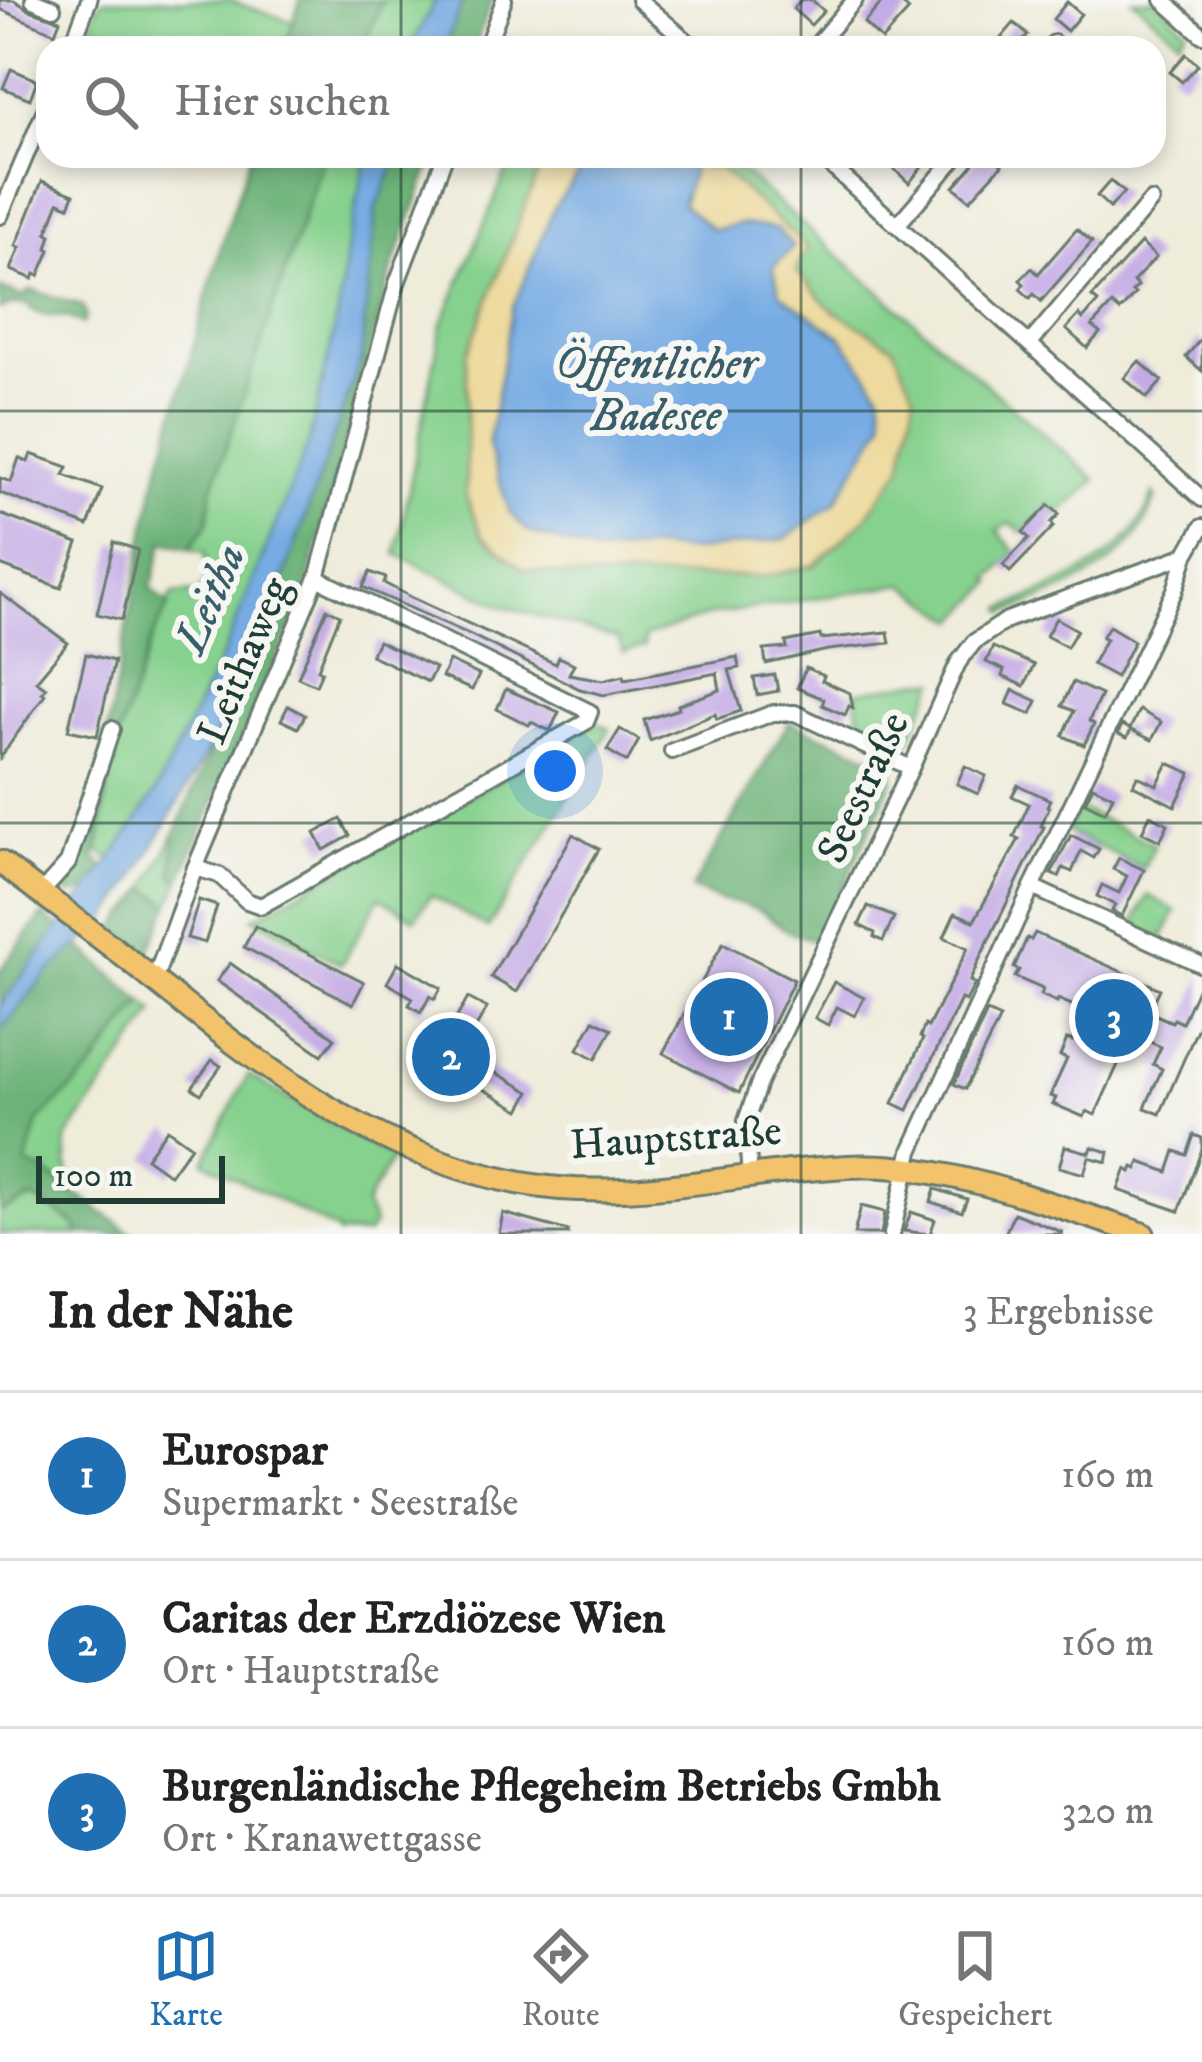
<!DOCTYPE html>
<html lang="de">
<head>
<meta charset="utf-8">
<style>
  :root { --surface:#fff; --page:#f2f2f2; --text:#222; --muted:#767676; --line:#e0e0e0; --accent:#1f6fb2 }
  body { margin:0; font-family:"IM FELL DW Pica",serif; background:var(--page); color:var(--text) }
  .scale { position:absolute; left:36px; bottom:30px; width:189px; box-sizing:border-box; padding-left:12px; border:6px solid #1f3d34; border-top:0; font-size:33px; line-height:42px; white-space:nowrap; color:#1f3d34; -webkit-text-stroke:9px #f6f6f2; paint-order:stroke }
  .you { position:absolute; left:555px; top:771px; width:42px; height:42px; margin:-30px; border:9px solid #fff; border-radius:50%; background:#1a73e8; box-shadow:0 0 0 18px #1a73e833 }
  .badge { display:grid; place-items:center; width:78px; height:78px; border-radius:50%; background:var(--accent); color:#fff; font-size:39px; font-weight:700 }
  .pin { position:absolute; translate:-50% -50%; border:6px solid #fff; box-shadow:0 3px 12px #0006 }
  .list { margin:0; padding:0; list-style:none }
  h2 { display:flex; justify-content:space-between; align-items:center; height:156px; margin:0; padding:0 48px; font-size:51px }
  h2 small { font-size:39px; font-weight:400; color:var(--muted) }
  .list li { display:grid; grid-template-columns:78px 1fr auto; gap:36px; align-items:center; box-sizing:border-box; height:168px; padding:0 48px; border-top:3px solid var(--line) }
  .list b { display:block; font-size:45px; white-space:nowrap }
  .list p { margin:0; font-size:39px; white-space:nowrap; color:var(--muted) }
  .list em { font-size:39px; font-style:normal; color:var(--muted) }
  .icon { flex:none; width:66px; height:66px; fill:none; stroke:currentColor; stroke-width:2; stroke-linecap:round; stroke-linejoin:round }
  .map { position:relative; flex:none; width:1202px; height:1234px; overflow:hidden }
  .search { position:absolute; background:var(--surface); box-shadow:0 6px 18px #0003; left:36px; right:36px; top:36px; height:132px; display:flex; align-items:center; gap:30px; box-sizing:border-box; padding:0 42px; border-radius:36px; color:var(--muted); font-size:45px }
  .sheet { height:660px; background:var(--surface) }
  nav { display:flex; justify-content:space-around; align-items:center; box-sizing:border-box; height:168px; border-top:3px solid var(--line); background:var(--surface); font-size:33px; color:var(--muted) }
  nav a { display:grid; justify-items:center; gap:6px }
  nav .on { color:var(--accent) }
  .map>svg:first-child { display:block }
  .green { fill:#87d18e; stroke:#538761; stroke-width:3 }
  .forest { fill:#6db379; stroke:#467856; stroke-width:3 }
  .sand { fill:#eeda9e; stroke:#868c69; stroke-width:3 }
  .water { fill:#76abe3; stroke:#4a748c; stroke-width:3 }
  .building { fill:#c4abe6 }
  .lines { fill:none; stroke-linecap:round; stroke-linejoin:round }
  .minor-casing { stroke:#687a6e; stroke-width:20 }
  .primary-casing { stroke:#687a6e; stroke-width:27 }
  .minor { stroke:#fff; stroke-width:14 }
  .primary { stroke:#f2c36a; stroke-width:21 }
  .grid { fill:none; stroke:#1f3d34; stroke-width:3; stroke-opacity:0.55 }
  .labels { text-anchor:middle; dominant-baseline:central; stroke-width:12; stroke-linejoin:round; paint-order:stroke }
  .street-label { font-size:42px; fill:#1f3d34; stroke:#f6f6f2 }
  .water-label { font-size:45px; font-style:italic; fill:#395e69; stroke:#f6f6f2 }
</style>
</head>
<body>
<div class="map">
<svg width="1202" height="1234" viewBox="0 0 1202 1234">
  <rect width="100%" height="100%" fill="#f6f6f2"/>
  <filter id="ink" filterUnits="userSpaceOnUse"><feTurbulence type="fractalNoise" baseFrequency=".00833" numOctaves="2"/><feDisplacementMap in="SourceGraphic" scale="24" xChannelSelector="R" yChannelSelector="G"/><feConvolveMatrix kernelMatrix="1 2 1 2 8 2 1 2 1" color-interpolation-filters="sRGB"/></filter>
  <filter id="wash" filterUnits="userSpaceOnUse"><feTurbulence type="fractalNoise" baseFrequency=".004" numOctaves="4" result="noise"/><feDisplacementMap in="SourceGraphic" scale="48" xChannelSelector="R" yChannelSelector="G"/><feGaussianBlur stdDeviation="2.7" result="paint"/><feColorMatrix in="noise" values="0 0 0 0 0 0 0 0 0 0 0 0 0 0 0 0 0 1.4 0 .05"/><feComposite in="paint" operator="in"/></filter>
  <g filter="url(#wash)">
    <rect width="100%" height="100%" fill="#efecda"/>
    <g class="green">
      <polygon points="101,0 228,0 293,22 285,48 146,48 91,24"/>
      <polygon points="383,0 436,0 410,48 362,48"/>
      <polygon points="1133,0 1154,0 1186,29 1179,39"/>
      <polygon points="324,156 367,156 347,247 338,315 309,442 225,650 155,793 111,860 98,851 112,755 153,636 172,594 200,592 207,579 205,552 190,548 208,523 212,489"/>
      <polygon points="513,156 550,156 538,173 467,355 466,496 482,536 523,569 586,578 767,576 814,566 864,520 893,346 831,309 700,167 695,156 724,156 1096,480 1059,514 1049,505 1023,532 1010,523 997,531 1016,552 990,579 993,583 957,620 904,584 706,616 644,637 644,647 623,653 618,639 500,605 396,554 442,324"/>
      <path d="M1153,493L1156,496C1136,566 1067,589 1006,613L1003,609C1059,584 1134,559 1153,493Z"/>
      <polygon points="923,681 936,681 904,752 860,728 856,692"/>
      <polygon points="599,723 610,729 488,928 431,895 415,919 380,897 341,964 253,918"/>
      <polygon points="1078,808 1155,845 1143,868 1066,831"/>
      <polygon points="175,833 173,875 180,881 170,904 147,888"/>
      <polygon points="1148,895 1176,911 1162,939 1133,925"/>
      <polygon points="143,1002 155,1012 66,1140 69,1188 43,1171 26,1165 38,1121 88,1074"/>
      <polygon points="248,1075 392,1158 365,1205 374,1224 368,1234 337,1234 337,1231 204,1161"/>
      <polygon points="33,1197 74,1224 80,1234 0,1234 0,1212"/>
    </g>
    <g class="forest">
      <polygon points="300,0 383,0 362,48 285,48"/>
      <polygon points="463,0 492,0 474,48 444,48"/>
      <polygon points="250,156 324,156 212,489 208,523 190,548 164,541 151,588 169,606 153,636 112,755 98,851 94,858 105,867 87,890 69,895 57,885 86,842 154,487 221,247"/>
      <polygon points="398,156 434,156 392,269 304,596 180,881 173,875 175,833 280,588 361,359 376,209"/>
      <path d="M0,288L23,296L32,290L82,306L86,315L83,324C77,321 72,318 66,317C47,314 41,319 25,304H13L0,309Z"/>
      <polygon points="789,722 893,765 893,780 818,942 787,931 761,911 742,904 723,901 692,889"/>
      <polygon points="147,888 170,904 147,956 115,930"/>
      <polygon points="43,914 143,1002 88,1074 38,1121 26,1164 43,1171 133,1234 80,1234 74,1223 33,1198 0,1212 0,970"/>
    </g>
    <polygon class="sand" points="550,156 591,156 554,208 600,554 651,548 694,551 784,539 841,337 780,294 773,267 792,248 741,224 713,230 682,204 692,171 683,156 695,156 700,167 718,167 807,247 796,271 831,309 893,346 915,395 902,467 864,520 814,565 767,576 586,578 523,569 482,536 466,496 467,355 538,173"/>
    <g class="water">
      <polygon points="436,0 463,0 444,48 410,48"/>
      <polygon points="367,156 398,156 376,209 361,359 280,588 215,738 135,878 105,922 46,975 0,1032 0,1005 111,860 155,793 225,650 309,442 338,315 347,247"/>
      <polygon points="591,156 683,156 692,171 682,204 713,230 741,224 777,229 793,247 773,267 780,294 841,337 881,392 884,421 835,503 785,539 694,551 651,548 599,554 528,532 510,513 488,446 512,310 554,208"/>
    </g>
    <g id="blocks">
      <g class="building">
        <polygon points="0,0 14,0 29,10 60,20 55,33 0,9"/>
        <polygon points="801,0 812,0 824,11 811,25 793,9"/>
        <polygon points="884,0 898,0 909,10 882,40 864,23"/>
        <polygon points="1067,2 1081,14 1067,31 1053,19"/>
        <polygon points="1014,23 1028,35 1016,48 1003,48 1007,43 1001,38"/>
        <polygon points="1186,54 1198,65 1182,82 1170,72"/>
        <polygon points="11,69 37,80 30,99 3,88"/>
        <polygon points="902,156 931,156 909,183 892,167"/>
        <polygon points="980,156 992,156 1002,165 970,200 954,187"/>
        <polygon points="42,181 74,194 69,206 59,202 47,233 51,235 47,248 50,250 39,276 35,274 33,279 11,270 20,247 16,246"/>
        <polygon points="1110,181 1124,192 1110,208 1097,196"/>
        <polygon points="1077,229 1092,242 1041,301 1034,294 1030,298 1020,289 1024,284 1020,280 1032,268 1038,274"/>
        <polygon points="1141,243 1156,257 1133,282 1138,286 1132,292 1135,294 1120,311 1112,304 1092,326 1100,333 1087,348 1066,329 1079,315 1083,319 1098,302 1092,297"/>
        <polygon points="1202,337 1202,371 1186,357"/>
        <polygon points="1139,361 1162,381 1147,398 1124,378"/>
        <polygon points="31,454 68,467 64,475 102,489 88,526 0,493 0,478 11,482 19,458 28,462"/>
        <polygon points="1049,505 1059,514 1051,523 1054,526 1010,572 1003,565 1029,538 1023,532"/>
        <polygon points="0,514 78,543 61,588 0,565"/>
        <polygon points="114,542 138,550 122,620 97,614"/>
        <polygon points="370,572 386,578 384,583 411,597 556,664 559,657 574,664 569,674 603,680 624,675 625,679 737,657 739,668 729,670 741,711 717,719 715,714 650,741 644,720 679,709 678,705 720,690 717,673 604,695 580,689 471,635 363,587"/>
        <polygon points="0,593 68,643 36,681 46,688 42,692 45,694 0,758"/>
        <polygon points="327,609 340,615 318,669 322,671 316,685 298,677"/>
        <polygon points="1056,618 1077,630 1067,647 1046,636"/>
        <polygon points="1109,626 1134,641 1116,677 1092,664 1106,639 1102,637"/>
        <polygon points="888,632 890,643 828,650 766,664 764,650 787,648 786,642 820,635 821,639"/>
        <polygon points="378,641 435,668 428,682 371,655"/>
        <polygon points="993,647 1034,665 1024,686 1002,676 1004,670 986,662"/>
        <polygon points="86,654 114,661 97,736 68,730"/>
        <polygon points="449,661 479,675 472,690 442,677"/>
        <polygon points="806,668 824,676 822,681 850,693 853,708 849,706 845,715 822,705 824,699 797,688"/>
        <polygon points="775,675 778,691 757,695 754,678"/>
        <polygon points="1073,682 1101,695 1089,721 1094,724 1084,745 1063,736 1074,711 1062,706"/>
        <polygon points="506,689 559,712 551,729 548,730 531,722 529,725 497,709"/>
        <polygon points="1013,690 1037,701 1031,714 1007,704"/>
        <polygon points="288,706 305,715 298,728 281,720"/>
        <polygon points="1139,710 1161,722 1152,740 1131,730 1127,738 1118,734 1122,725 1130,729"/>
        <polygon points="620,729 639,740 627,762 607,750"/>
        <polygon points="1168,763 1191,773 1175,806 1133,785 1137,776 1157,785"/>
        <polygon points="965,766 986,776 978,794 957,784"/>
        <polygon points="1018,785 1050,800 1047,806 1049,807 1041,826 1044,827 981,956 970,981 975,984 966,1001 961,999 908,1110 893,1103 923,1039 920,1037 925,1025 928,1027 968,948 944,937 955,913 974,921 1019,839 1014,837 1029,804 1012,796"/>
        <polygon points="1093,786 1113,796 1105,812 1085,802"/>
        <polygon points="1150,815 1168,824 1160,841 1142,832"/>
        <polygon points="341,819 350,836 324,850 315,833"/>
        <polygon points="573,834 599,849 517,992 491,977"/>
        <polygon points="1071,835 1099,849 1094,858 1081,851 1072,872 1063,868 1059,877 1051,874"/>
        <polygon points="1119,858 1144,870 1122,916 1112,911 1115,905 1097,896 1102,885 1119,893 1127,876 1113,869"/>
        <polygon points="199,900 217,906 205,943 187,938"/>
        <polygon points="868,906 894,917 883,941 874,937 875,933 859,925"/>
        <polygon points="255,926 364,982 353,1004 244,947"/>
        <polygon points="1035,933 1160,989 1149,1012 1172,1022 1174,1019 1182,1023 1202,978 1202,1018 1160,1114 1145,1108 1162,1069 1153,1064 1161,1047 1132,1034 1095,1115 1087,1111 1084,1117 1053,1104 1056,1098 1050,1096 1067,1059 1060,1056 1067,1039 1072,1041 1086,1011 1058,999 1057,1002 1041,995 1043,989 1015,977 1019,970 1014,968 1027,938 1031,940"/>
        <polygon points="723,943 794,980 739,1093 663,1053"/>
        <polygon points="230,963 335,1038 322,1055 217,981"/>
        <polygon points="398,963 441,988 435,999 430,996 421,1012 409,1005 413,998 387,983"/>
        <polygon points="834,982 864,998 855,1016 837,1007 828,1025 815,1018"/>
        <polygon points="468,998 487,1008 461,1053 530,1092 520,1110 432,1060"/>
        <polygon points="987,1012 1000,1018 965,1089 954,1084"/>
        <polygon points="594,1020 612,1029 596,1059 578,1049"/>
        <polygon points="212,1060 221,1066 201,1094 192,1088"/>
        <polygon points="167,1129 191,1146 170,1175 146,1158"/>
        <polygon points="1194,1135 1202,1138 1202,1149 1179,1211 1118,1190 1126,1169 1131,1172 1133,1167 1137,1169 1140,1162 1168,1172 1175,1151 1187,1155"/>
        <polygon points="1065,1146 1090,1153 1092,1147 1109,1152 1107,1162 1089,1157 1084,1174 1059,1167"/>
        <polygon points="935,1189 967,1199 962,1212 931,1202"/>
        <polygon points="861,1206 885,1212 881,1234 854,1234"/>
        <polygon points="911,1212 935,1220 930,1234 904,1231"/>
        <polygon points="503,1213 568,1231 568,1234 499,1234"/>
        <polygon points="1014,1213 1062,1232 1062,1234 1005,1234"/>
      </g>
    </g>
  </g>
  <g filter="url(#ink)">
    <use href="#blocks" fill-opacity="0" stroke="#687a6e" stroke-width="3"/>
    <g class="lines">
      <g class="minor-casing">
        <g id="minor">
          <polyline points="33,0 53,8"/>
          <polyline points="639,0 695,48"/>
          <polyline points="1163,0 1202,35"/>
          <polyline points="71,48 89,0"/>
          <polyline points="486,48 504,0"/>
          <polyline points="814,48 855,0"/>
          <polyline points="1049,48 1054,43"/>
          <polyline points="820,156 1202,499"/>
          <polyline points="0,216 48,103"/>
          <polyline points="898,224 957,156"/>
          <polyline points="1030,343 1151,201"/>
          <polyline points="672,751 773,713 795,713 911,768"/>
          <polyline points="195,868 219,875 247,901 261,906 586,722 590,712 317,578"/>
          <polyline points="1032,887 1202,965"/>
          <polyline points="41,893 68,863 112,729"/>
          <polyline points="154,981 195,868 317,578 397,283 445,156"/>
          <polyline points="750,1178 746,1121 759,1083 911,768 958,663 974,642 1007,620 1186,555"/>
          <polyline points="892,1234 911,1151 1032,887 1175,590 1186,555 1202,527"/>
        </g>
      </g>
      <g class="primary-casing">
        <path id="primary" d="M0,862C43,895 87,927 130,961C250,1057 363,1153 519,1183C634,1205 747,1169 862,1166C947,1164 1061,1208 1143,1234"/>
      </g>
      <use href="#minor" class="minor"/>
      <use href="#primary" class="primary"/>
    </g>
  </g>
  <path class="grid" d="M401,0V48M801,0V48M401,156V1234M801,156V1234M0,411H1202M0,823H1202"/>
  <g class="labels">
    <g class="street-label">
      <text transform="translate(245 661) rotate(-67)">Leithaweg</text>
      <text transform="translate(864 788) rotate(-65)">Seestraße</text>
      <text transform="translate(676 1139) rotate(-4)">Hauptstraße</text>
    </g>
    <g class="water-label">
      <text x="656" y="365">Öffentlicher<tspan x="656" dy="52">Badesee</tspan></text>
      <text transform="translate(211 599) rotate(-67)">Leitha</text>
    </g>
  </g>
</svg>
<div class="scale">100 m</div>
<div class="you"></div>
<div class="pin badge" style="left:729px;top:1017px">1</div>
<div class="pin badge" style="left:451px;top:1057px">2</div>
<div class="pin badge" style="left:1114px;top:1018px">3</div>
<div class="search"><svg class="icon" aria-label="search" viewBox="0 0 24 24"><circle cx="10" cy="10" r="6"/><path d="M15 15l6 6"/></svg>Hier suchen</div>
</div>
<section class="sheet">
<h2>In der Nähe<small>3 Ergebnisse</small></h2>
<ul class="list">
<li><span class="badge">1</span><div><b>Eurospar</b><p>Supermarkt · Seestraße</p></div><em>160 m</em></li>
<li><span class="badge">2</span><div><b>Caritas der Erzdiözese Wien</b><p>Ort · Hauptstraße</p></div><em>160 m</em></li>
<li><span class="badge">3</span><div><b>Burgenländische Pflegeheim Betriebs Gmbh</b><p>Ort · Kranawettgasse</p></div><em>320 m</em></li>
</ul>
</section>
<nav>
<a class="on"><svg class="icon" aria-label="map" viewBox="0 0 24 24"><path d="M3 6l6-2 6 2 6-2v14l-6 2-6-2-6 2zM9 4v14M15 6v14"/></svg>Karte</a>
<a><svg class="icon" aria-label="directions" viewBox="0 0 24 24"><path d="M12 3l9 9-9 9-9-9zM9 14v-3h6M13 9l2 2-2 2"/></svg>Route</a>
<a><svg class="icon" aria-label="saved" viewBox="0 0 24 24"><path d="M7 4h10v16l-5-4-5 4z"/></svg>Gespeichert</a>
</nav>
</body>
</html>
